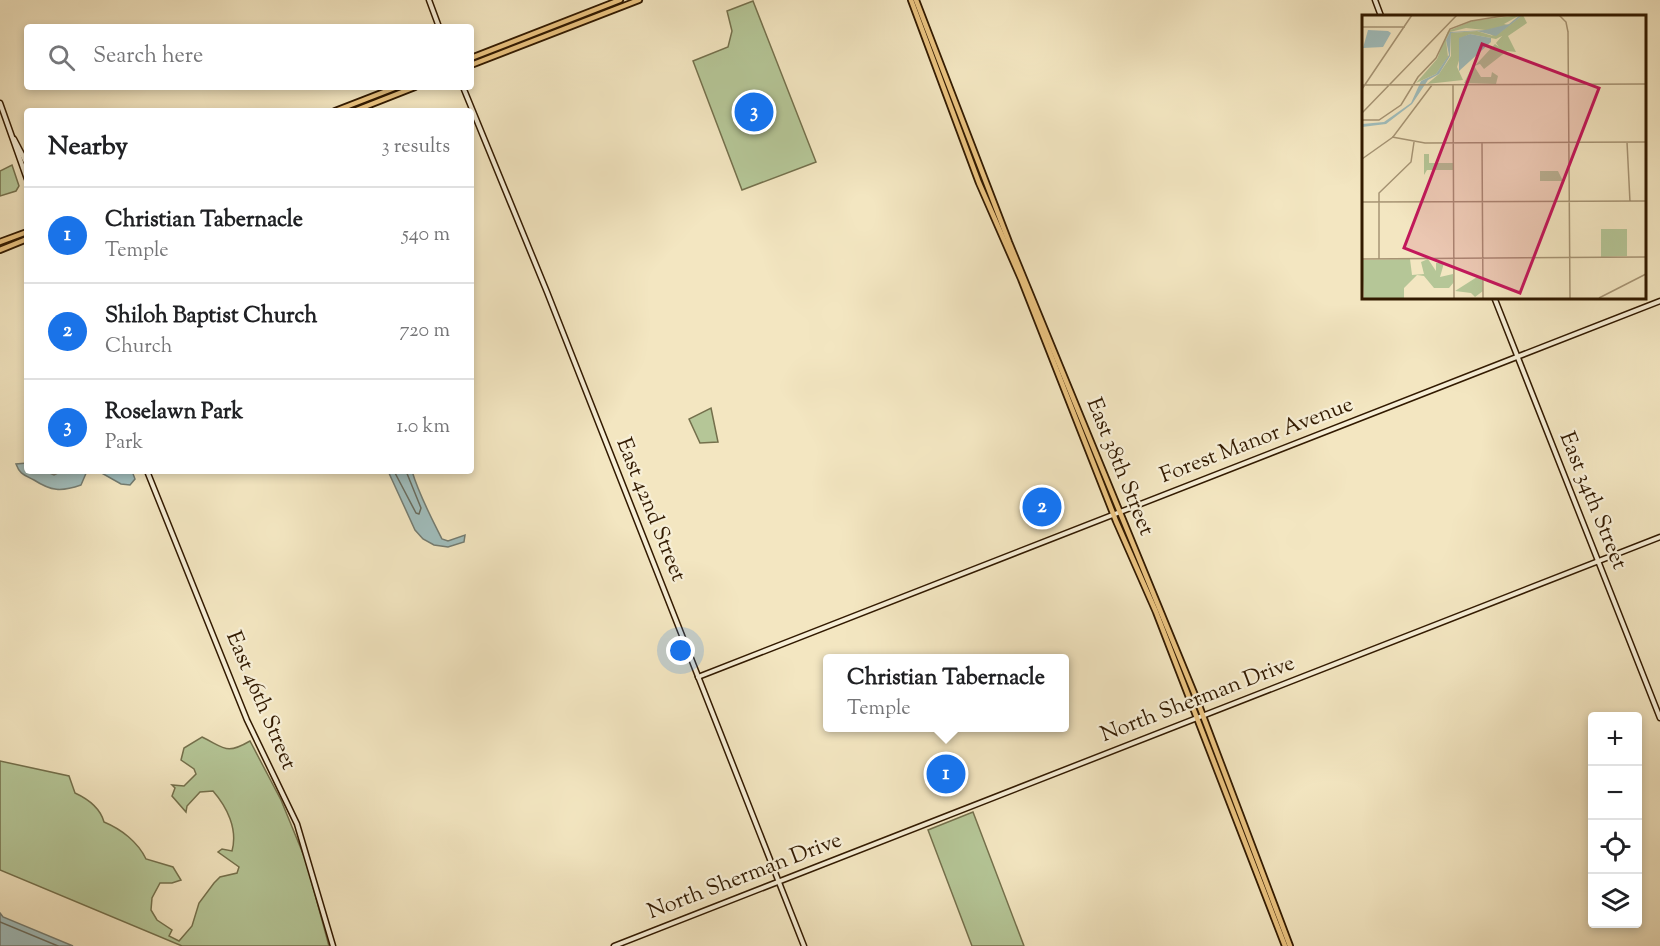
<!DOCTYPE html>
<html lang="en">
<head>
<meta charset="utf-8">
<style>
  :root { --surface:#fff; --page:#f6f6f6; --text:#202124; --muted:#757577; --line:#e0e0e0; --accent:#1a73e8 }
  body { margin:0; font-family:"Sorts Mill Goudy",serif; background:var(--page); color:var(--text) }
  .controls { position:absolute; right:18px; bottom:18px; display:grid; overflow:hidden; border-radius:6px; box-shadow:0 3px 9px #0003 }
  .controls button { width:54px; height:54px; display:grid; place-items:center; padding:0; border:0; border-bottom:2px solid var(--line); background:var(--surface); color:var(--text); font:30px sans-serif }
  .you { position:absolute; left:681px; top:651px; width:21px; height:21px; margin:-15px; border:4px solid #fff; border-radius:50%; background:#1a73e8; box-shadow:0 0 0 9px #1a73e833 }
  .badge { display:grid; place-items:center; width:39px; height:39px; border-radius:50%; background:var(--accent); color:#fff; font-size:20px; font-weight:700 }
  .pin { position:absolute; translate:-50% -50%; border:3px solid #fff; box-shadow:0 2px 6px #0006 }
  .popup { position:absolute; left:823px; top:654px; width:246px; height:78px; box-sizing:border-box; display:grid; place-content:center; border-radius:6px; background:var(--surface); filter:drop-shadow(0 2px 4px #0005); font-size:20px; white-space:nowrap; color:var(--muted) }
  .popup b { font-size:22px; color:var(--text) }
  .popup::after { content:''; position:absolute; left:50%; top:100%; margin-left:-12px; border:12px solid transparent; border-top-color:var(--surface) }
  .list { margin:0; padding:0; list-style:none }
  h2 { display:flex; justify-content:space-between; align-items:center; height:78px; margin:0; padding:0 24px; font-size:26px }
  h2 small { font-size:20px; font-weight:400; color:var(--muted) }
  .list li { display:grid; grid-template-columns:39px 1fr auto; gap:18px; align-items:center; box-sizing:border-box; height:96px; padding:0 24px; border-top:2px solid var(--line) }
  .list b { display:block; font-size:22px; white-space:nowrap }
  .list p { margin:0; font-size:20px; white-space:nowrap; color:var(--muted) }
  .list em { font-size:20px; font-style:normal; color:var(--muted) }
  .icon { flex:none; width:33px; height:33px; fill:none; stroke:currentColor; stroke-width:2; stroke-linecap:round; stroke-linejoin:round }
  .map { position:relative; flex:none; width:1660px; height:946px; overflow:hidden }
  .search { position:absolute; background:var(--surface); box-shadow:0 3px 9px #0003; left:24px; top:24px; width:450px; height:66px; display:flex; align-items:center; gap:15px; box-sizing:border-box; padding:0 21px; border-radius:6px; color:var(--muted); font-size:22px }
  .panel { position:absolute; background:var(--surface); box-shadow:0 3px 9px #0003; left:24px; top:108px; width:450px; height:366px; border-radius:6px }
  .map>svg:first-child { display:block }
  .green { fill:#b5c697; stroke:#74704c; stroke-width:1.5 }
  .water { fill:#a0bdbc; stroke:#747c71; stroke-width:1.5 }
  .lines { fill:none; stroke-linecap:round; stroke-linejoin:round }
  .shore { stroke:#696c5e; stroke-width:1.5 }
  .secondary-casing { stroke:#321a00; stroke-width:7 }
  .primary-casing { stroke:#321a00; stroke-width:8 }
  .secondary { stroke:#f7efd7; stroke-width:4 }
  .primary { stroke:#eac380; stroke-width:4.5 }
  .labels { text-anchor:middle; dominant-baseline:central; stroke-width:4.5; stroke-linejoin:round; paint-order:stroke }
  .street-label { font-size:22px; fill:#321a00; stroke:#f7efd7 }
  .inset-road { fill:none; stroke:#a69474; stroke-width:1.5 }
  .view { fill:#c2185b; fill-opacity:0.15; stroke:#c2185b; stroke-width:3 }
  .inset-edge { fill:none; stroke:#321a00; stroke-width:3 }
</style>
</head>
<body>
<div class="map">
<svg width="1660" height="946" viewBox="0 0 1660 946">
  <rect width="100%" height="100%" fill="#f3e6c1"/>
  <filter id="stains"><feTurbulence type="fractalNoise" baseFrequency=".00333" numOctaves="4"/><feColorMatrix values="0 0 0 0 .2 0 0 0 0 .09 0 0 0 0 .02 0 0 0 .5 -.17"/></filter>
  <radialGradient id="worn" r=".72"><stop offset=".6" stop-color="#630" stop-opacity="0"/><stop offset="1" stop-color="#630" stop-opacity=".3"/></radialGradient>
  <g class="green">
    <polygon points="753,1 816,162 742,190 693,61 728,47 732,31 727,11"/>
    <polygon points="12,165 19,186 16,191 0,196 0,171"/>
    <polygon points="711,408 718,442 700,443 689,419"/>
    <path d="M202,737C225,748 226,755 250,741L281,800L306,861L329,946H182L0,870V761L69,776L75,793C88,799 100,807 104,822C121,829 138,842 146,859L173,867L181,880L172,883H160L152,898L151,910L157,920L172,930L169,936L179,941L192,926L199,903L214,883L220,877L237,873L239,867L218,852L222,849L232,851C238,829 227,807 213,791L200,792L187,806L186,812L172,796L175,788L172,785L184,786L196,774L194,769L181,760L184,748Z"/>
    <polygon points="973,812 1024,946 972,946 928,830"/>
  </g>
  <g class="water">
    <path d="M27,463V471H45L54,475L62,471H87L81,485C61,492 51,491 34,480C25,475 20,475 16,464Z"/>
    <polygon points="98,471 132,471 135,479 130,485 121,484"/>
    <path d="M388,471H412C419,495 431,517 442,539L448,541L465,535L464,542L448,547L434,545L423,539L415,530Z"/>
    <polygon points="0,913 3,917 73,946 0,946"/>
  </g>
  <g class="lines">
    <g class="shore">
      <polyline points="394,471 416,513 419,514 421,508 406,471"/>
      <polyline points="0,922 58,946"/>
    </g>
    <g class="secondary-casing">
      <g id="secondary">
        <polyline points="429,0 439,27"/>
        <polyline points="1375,0 1381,16"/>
        <polyline points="463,87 547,292 804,946"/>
        <polyline points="0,103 27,179"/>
        <polyline points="14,139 27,164"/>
        <polyline points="1494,297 1660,718"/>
        <polyline points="147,471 247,720 297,824 333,946"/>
        <polyline points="698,677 1660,301"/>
        <polyline points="614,946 1660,537"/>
      </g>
    </g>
    <g class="primary-casing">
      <g id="primary">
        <polyline points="911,0 979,183 1021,279 1116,521 1156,612 1285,946"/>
        <polyline points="916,0 1009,242 1197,700 1290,946"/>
        <polyline points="471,58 620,0"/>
        <polyline points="471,65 639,0"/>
        <polyline points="335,111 397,87"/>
        <polyline points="354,111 415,87"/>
        <polyline points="0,242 27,232"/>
        <polyline points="0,250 27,239"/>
      </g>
    </g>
    <use href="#secondary" class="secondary"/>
    <use href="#primary" class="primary"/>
  </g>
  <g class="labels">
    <g class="street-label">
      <text transform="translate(1257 441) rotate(-21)">Forest Manor Avenue</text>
      <text transform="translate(1119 467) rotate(68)">East 38th Street</text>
      <text transform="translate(1592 501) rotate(68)">East 34th Street</text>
      <text transform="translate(650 510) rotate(68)">East 42nd Street</text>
      <text transform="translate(1198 700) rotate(-21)">North Sherman Drive</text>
      <text transform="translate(260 701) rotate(67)">East 46th Street</text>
      <text transform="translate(745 877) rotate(-21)">North Sherman Drive</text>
    </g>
  </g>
  <g transform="translate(1362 15)">
    <rect width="284" height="284" fill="#f3e6c1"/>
    <path d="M158,0L142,9L146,10L133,21L161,0L165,8L146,21L154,37L145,36L122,54L118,49L112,51L119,62H129L130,57L136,61L134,69L102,68L108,56L133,29L137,32L134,28L140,21L134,24L108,19L97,24L99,39L95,52L101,65L65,69L77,59L89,41V18L115,16L131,21L123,15L104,13L88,17L84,25L86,42L74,59L54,68L75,44L86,16L110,6ZM62,139H67V148H91V155H65L62,160ZM178,156H196L201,166H178ZM239,214H265V241L239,242ZM48,244L50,260L62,259L59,247L66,244L74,256V248H82L78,262L91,259L92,267L87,273H72L62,261L55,260L42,273V283H2L0,245ZM115,262L120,265L121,276L113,282L109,278L93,276Z" fill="#b5c697"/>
    <path d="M158,0H161L134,21L115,16L89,18L88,41L77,59L66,65L50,89L24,109L0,112V109L22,107L49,88L59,66L74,59L87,40L84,25L88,17L123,15L147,9ZM6,15L26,16L29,18L21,32L1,33ZM108,19L129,23V27L97,56V23Z" fill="#a0bdbc"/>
    <path class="inset-road" d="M197,0L204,7L206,17M0,12H43M206,16L208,283M0,70L284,69M91,70L92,283M0,74L50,0M0,98L95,0M0,105H17L39,90L56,62L74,43L88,14L109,6L147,0M30,122L63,128L284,127M120,127L121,283M265,127L268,187M0,144L31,122L70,70M0,187L284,186M0,244L284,242M17,244V178L49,147L52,127M237,283L284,259"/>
    <path class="view" d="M120,29L237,73L158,278L42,233Z"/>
    <rect width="284" height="284" class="inset-edge"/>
  </g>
  <rect width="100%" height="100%" filter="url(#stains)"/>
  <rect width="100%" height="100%" fill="url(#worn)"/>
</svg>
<div class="controls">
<button>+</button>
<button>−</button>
<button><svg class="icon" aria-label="locate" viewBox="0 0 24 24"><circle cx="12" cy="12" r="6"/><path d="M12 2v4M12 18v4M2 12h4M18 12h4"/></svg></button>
<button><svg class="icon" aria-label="layers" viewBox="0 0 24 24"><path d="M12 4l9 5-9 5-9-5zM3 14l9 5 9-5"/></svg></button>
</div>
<div class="you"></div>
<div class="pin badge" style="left:946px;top:774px">1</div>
<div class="popup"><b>Christian Tabernacle</b>Temple</div>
<div class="pin badge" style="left:1042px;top:507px">2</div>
<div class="pin badge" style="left:754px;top:112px">3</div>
<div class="search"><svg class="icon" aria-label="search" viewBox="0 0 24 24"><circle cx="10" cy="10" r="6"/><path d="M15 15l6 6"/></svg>Search here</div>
<section class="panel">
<h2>Nearby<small>3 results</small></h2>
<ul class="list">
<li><span class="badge">1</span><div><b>Christian Tabernacle</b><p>Temple</p></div><em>540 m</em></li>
<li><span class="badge">2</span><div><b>Shiloh Baptist Church</b><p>Church</p></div><em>720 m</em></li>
<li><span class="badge">3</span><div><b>Roselawn Park</b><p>Park</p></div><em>1.0 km</em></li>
</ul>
</section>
</div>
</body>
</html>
